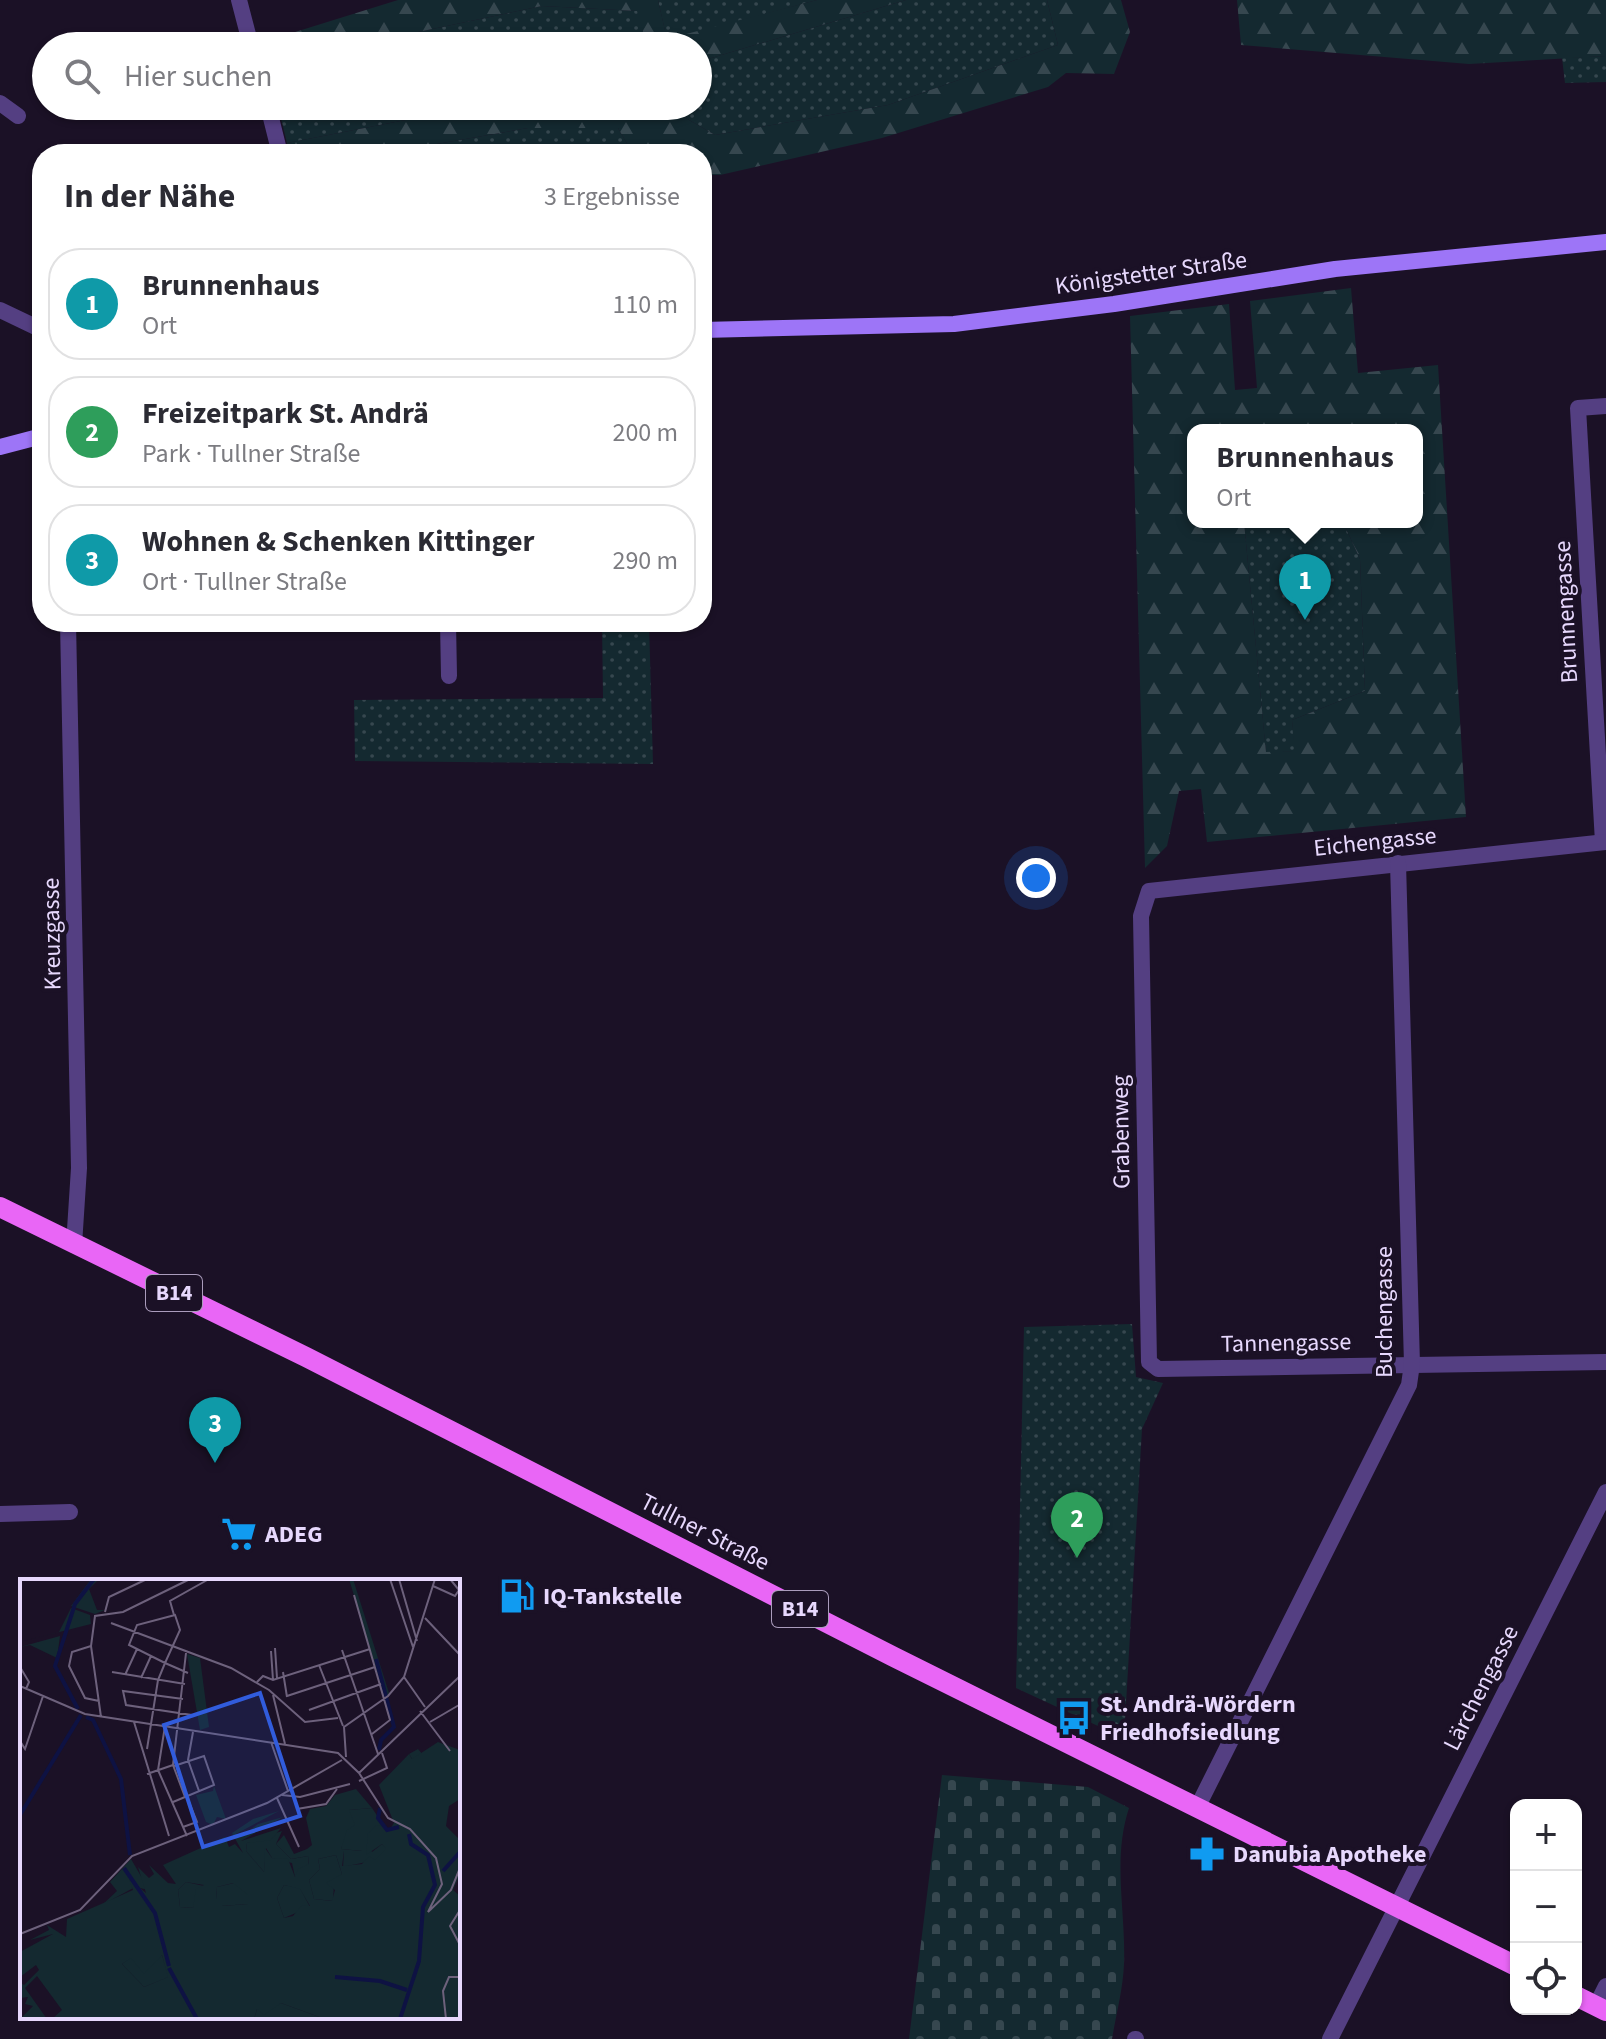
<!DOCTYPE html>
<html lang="de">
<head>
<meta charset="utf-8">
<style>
  :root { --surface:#fff; --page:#f7f7f7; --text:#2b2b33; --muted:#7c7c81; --line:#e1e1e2; --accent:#ea580c }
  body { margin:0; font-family:"Source Sans 3",sans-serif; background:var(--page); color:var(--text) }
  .controls { position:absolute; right:24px; bottom:24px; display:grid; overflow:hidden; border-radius:16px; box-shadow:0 2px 6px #0004 }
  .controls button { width:72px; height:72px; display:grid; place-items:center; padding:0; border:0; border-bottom:2px solid var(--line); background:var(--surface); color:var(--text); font:40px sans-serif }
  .you { position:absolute; left:1036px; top:878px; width:28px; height:28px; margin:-20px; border:6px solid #fff; border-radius:50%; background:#1a73e8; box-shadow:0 0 0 12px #1a73e833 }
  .badge { display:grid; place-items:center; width:52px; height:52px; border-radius:50%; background:var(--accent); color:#fff; font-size:26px; font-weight:700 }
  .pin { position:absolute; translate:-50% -66px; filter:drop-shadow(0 2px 4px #0008) }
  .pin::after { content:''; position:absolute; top:42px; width:28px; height:24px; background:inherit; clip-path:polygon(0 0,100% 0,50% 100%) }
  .popup { position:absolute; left:1187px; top:424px; width:236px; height:104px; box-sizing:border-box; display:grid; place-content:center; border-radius:16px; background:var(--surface); filter:drop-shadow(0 2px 6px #0005); font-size:26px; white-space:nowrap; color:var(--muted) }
  .popup b { font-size:30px; color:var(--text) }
  .popup::after { content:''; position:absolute; left:50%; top:100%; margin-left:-16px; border:16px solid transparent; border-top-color:var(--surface) }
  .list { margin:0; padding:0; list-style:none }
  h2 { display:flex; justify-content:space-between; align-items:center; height:104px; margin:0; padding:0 32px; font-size:34px }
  h2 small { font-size:26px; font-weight:400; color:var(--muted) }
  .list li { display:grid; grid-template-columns:52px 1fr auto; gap:24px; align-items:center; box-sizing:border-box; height:112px; margin:0 16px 16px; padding:0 16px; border:2px solid var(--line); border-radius:32px }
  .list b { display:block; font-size:30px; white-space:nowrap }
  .list p { margin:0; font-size:26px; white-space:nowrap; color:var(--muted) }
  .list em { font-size:26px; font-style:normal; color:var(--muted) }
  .icon { flex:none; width:44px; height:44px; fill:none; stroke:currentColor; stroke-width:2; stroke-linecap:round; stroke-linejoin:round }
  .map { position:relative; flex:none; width:1606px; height:2039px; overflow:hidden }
  .search { position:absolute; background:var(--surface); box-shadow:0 2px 6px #0004; left:32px; top:32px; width:680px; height:88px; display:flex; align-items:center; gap:20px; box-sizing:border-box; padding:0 28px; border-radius:44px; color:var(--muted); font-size:30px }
  .panel { position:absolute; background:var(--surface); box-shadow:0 2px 6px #0004; left:32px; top:144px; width:680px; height:488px; border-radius:32px }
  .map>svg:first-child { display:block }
  .grass { fill:url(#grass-dots) }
  .forest { fill:url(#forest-firs); fill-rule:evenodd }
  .cemetery { fill:url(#cemetery-stones) }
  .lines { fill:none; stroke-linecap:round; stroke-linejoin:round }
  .street { stroke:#543f82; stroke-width:16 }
  .secondary { stroke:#9d75f7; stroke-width:16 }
  .primary { stroke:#e966f6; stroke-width:20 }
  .labels { text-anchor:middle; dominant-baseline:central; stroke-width:8; stroke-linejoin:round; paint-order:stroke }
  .shield { fill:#1b1126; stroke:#aa9cbc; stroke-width:2 }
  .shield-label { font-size:22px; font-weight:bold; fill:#e7d8fd }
  .street-label { font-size:24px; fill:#e7d8fd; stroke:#1b1126 }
  .poi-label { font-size:24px; font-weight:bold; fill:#e7d8fd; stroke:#1b1126; text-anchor:start }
  .inset-river { fill:none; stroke:#0e1243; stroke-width:4 }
  .inset-road { fill:none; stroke:#6d617c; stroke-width:2 }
  .view { fill:#315cdc; fill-opacity:0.15; stroke:#315cdc; stroke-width:4 }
  .inset-edge { fill:none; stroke:#e7d8fd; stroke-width:4 }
</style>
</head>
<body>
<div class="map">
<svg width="1606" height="2039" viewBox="0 0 1606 2039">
  <defs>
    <pattern id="grass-dots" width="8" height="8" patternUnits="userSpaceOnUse" patternTransform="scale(2)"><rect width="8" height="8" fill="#142930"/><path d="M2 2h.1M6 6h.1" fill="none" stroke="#36474f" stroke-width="1.8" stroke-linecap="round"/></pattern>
    <pattern id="forest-firs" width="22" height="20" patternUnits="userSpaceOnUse" patternTransform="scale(2)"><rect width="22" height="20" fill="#142930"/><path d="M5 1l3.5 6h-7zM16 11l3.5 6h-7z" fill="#36474f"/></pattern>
    <pattern id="cemetery-stones" width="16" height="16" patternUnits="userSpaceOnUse" patternTransform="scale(2)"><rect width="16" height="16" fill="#142930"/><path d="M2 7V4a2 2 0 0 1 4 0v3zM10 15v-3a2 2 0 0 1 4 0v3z" fill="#36474f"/></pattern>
  </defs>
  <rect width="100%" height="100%" fill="#1b1126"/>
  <g class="grass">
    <polygon points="658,0 817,0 667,40"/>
    <polygon points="906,0 1047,0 1058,45 888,105 715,135 665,106 698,106 698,62"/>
    <polygon points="542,6 638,11 647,46 351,46"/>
    <polygon points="1606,56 1606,82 1565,83 1562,58"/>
    <polygon points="278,106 478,106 287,143"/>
    <polygon points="528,128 618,128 633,154 379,154"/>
    <polygon points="1244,522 1343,522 1360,559 1365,691 1292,720 1295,751 1266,753"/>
    <polygon points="602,622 649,622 653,764 355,761 354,700 603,698"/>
    <polygon points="1132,1324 1136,1377 1163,1383 1142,1429 1124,1738 1016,1688 1024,1327"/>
  </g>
  <g class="forest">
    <polygon points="398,0 658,0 667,39 817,0 906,0 698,62 698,46 647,46 637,11 542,6 351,46 263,46 263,42"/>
    <polygon points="1047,0 1121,0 1130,32 1114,74 1066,73 1048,87 882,138 720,175 702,175 702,154 633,154 618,128 528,128 379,154 290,154 287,143 478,106 665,106 715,135 888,105 1058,45"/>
    <polygon points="1237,0 1606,0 1606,56 1469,64 1241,45"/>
    <path d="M1351,288L1358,373L1438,365L1466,817L1207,842L1201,789L1179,791L1167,846L1145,868L1130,316L1229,304L1235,390L1257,388L1250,301ZM1193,430H1417V522H1343L1360,559L1365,691L1292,720L1294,751L1266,752L1244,522H1193Z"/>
  </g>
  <path class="cemetery" d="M942,1775L1088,1787L1129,1808C1112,1859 1126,1912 1124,1964C1123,1989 1116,2015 1112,2039H909Z"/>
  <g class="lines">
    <g class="street">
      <polyline points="239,0 251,46"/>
      <polyline points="0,103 18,116"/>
      <polyline points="268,106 280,154"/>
      <polyline points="0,310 42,330"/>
      <polyline points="68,622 79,1168 74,1245"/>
      <polyline points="448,622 449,676"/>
      <polyline points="1603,842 1578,408 1606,406"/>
      <polyline points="1606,842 1149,891 1141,916 1149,1362 1158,1369 1606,1362"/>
      <polyline points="0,1514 70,1512"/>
      <polyline points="1197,1808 1409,1385 1412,1364 1398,863"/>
      <polyline points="1596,2006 1606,1986"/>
      <polyline points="1135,2039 1136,2039"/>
      <polyline points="1330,2039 1606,1492"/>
    </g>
    <g class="secondary">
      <polyline points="702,330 954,324 1114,304 1335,269 1606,242"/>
      <polyline points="0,447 42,436"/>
    </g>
    <g class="primary">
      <polyline points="0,1207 306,1357 894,1657 1516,1966"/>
      <polyline points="1576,1996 1606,2011"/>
    </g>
  </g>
  <defs>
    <g id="supermarket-bare" transform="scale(2.76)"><path d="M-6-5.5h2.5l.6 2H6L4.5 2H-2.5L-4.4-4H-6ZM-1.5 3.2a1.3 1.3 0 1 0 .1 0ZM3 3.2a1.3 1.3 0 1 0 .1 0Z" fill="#109bf1" stroke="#1b1126" stroke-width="2.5" paint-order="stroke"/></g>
    <g id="fuel-bare" transform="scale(2.76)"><path d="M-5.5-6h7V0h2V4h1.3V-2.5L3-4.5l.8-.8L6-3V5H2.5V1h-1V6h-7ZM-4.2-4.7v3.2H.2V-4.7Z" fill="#109bf1" stroke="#1b1126" stroke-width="2.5" paint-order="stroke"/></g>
    <g id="bus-bare" transform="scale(2.76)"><path d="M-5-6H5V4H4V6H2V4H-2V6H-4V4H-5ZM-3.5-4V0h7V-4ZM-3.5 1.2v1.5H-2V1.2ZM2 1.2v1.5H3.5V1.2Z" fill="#109bf1" stroke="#1b1126" stroke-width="2.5" paint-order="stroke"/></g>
    <g id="pharmacy-bare" transform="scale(2.76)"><path d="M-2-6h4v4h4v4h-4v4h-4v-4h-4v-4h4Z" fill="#109bf1" stroke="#1b1126" stroke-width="2.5" paint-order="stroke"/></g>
  </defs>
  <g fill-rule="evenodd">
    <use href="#supermarket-bare" x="239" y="1534"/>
    <use href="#fuel-bare" x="517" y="1596"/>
    <use href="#bus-bare" x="1074" y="1718"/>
    <use href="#pharmacy-bare" x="1207" y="1854"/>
  </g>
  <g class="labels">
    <g class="shield">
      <rect x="146" y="1275" width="56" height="36" rx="6"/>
      <rect x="772" y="1591" width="56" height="36" rx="6"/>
    </g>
    <g class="shield-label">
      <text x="174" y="1293">B14</text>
      <text x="800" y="1609">B14</text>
    </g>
    <g class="street-label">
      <text transform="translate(1151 273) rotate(-8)">Königstetter Straße</text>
      <text transform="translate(1566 612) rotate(-93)">Brunnengasse</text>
      <text transform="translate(1375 842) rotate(-6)">Eichengasse</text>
      <text transform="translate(52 934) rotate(-91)">Kreuzgasse</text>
      <text transform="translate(1121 1132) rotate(-91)">Grabenweg</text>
      <text transform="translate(1384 1312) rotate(-90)">Buchengasse</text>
      <text transform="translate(1286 1343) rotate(-1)">Tannengasse</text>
      <text transform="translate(705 1532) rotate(27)">Tullner Straße</text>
      <text transform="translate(1481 1688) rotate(-63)">Lärchengasse</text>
    </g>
    <g class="poi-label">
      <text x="265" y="1534">ADEG</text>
      <text x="543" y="1596">IQ-Tankstelle</text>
      <text x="1100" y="1704">St. Andrä-Wördern<tspan x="1100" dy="28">Friedhofsiedlung</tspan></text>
      <text x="1233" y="1854">Danubia Apotheke</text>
    </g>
  </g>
  <g transform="translate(20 1579)">
    <rect width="440" height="440" fill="#1b1126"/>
    <path d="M71,0H79L69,10L77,31H85L75,35L51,27ZM329,0H333L369,114L365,119ZM51,29L70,36L71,45L0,63L39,53ZM398,170L415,190L403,197L389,175ZM352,229L364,247L350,261V269L352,273L362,265L367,270L356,281L323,288L324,272H342L321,270L328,231ZM262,252L256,265L271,280L288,277L289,286L275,298L272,284L252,279L246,269L244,293L226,272L227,264ZM316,276L322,295L314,304L313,322L294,320L289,301L300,290L298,280ZM111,280L129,311L115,308L82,326L97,312L90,303ZM166,303L184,307L173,329L160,328L158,311ZM214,304L228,315V325L202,327L196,320L197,308ZM264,306L280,309L290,328L264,339L257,319ZM142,376L149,398L124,408L102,385L111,378L129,385ZM261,424L305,440H234L237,430Z" fill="#142930"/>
    <path d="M40,57L37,79L10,66L0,68ZM418,163L440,171V220L429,227L426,247L440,261V295L433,311L440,317V440H305L261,424L244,436L237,430L234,440H32L42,431L17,397L5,409L27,440H0L13,427L5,425L8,418L0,419V403L4,406L19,391L16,386L0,398V373L33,355L10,361L29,351L27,346L46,358L47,340L113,311L109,300L126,314L118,288L129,299L134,295L129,286L148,304L156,305L143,286L205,258L209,268L215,265L223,274L212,254L233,240L259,232L216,255L219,259L238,245L263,238L221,262L261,249L251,261L227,264L226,272L244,293L245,269L252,279L268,280L275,298L278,290L289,285L288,277L271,280L256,265L264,256L274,275L287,270L292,266L286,239L290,230L306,227L315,216L336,210L352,229L329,231L335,246L327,251L321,270L342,272H324L322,287L342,285L349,277L355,281L366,270L362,265L346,276L348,254L357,246L370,250L374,244L359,206L389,175L392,180ZM316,276L322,295L306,304L315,311L312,322L294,320L289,301L300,290L298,280ZM166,303L184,306L176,310L173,329L160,328L158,311ZM213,304L228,316V325L202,327V320H196L197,308ZM264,306L280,310L290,327L282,326L273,337L264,339L257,319ZM142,376L148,398L124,408L102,385L111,379L124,395ZM194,207L206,240L197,238L193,246L186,243L176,216L193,212Z" fill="#142930" fill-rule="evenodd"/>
    <path d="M167,75L180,79L189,148L180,151Z" fill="#142930"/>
    <path class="inset-river" d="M356,80L374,148L361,161L359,171M58,130L35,87L55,25L74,0M66,138L73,141L101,200L110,276M360,229L358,239L367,251L379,248M0,236L61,136M104,289L135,334L149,387M423,292L440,273M149,389L177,440M315,398L360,402L387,411M380,440L399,382L403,328L415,306L408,276L391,265L389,255"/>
    <path class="inset-road" d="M370,0L393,68M379,0L397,62M413,7L435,17L439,11L430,0M334,16L370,141L352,155M85,33L89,18L127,0M154,36L150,22L189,0M405,39L440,76M91,44L211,89L249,111L285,143L318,139M71,67L52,73L49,87L65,119L79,122M255,69L257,99M322,71L358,175M251,72L253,101M299,86L323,147M0,88L9,103L6,110M92,93L165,105M263,93L267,118M105,96L117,70M384,98L405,128M121,99L131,77M237,103L243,97L253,101L350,70M0,107L65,135L318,174L339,194L368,239L390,250L416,279L422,305L408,333L431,311L440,289M253,116L265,165M267,117L355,88M163,120L103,112L106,126L172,136M289,131L361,105M400,132L430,172M81,138L71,67L75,37L103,33L170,0M114,143L149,257M410,143L439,126M145,147L138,191L167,257M173,153L168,181L179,212M0,162L5,170L23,117M251,163L268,212M127,170L138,101L145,84L160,51L155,36L117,46L109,66L145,84L168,94M326,178L324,148L368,117L384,98L415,0M339,194L440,97M127,195L153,186M339,202L367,189L362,174M262,216L280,218L330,205M165,218L153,186L166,74M257,219L279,268M153,223L194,206L184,177L154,187M277,230L306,225L317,210M163,248L177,243L167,218M440,331L430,347L440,366M0,355L60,331L112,277L247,224L322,181M426,440L423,412L429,398H440"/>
    <path class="view" d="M240,114L280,237L183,268L144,146Z"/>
    <rect width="440" height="440" class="inset-edge"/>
  </g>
</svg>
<div class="controls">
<button>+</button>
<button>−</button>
<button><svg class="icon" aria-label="locate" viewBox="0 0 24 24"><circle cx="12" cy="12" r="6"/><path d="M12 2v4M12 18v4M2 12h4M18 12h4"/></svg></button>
</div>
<div class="you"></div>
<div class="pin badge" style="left:1305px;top:620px;background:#0f9aa8">1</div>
<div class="popup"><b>Brunnenhaus</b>Ort</div>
<div class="pin badge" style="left:1077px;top:1558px;background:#2e9e5b">2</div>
<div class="pin badge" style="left:215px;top:1463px;background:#0f9aa8">3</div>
<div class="search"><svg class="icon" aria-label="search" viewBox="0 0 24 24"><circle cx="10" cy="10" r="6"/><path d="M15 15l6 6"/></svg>Hier suchen</div>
<section class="panel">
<h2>In der Nähe<small>3 Ergebnisse</small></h2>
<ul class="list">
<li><span class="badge" style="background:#0f9aa8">1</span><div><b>Brunnenhaus</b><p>Ort</p></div><em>110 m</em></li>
<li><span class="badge" style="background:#2e9e5b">2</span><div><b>Freizeitpark St. Andrä</b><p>Park · Tullner Straße</p></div><em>200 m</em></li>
<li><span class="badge" style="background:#0f9aa8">3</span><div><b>Wohnen &amp; Schenken Kittinger</b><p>Ort · Tullner Straße</p></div><em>290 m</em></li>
</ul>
</section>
</div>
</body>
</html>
